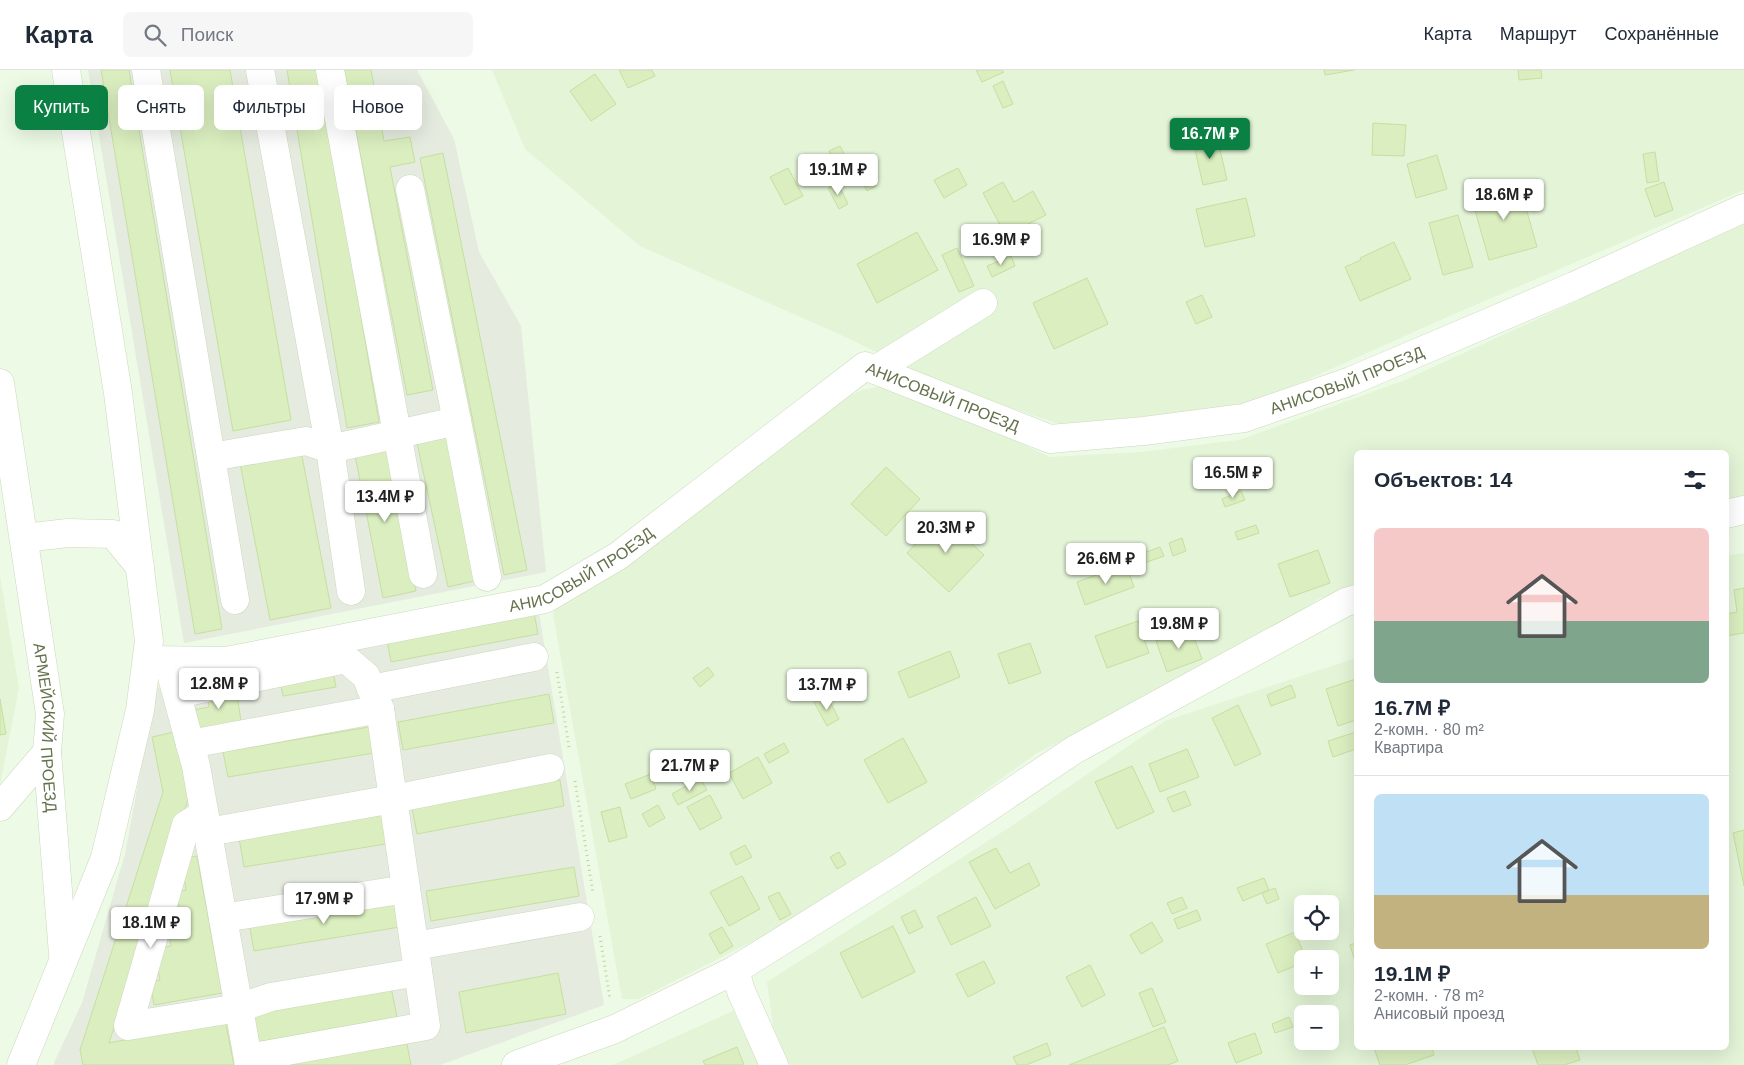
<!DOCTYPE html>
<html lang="ru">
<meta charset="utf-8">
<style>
body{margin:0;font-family:Arial,sans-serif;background:#f6f6f7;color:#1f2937;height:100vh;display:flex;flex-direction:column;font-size:19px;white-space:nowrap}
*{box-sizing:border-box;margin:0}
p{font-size:16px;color:#747a83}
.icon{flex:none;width:28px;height:28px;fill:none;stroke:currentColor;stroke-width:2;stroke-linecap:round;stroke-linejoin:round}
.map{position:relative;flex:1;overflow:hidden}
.drawer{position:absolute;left:1354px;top:380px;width:375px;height:600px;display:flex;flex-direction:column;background:#fff;border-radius:8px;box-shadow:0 5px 20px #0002}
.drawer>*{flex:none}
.hud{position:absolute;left:15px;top:15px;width:475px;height:45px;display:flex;gap:10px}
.controls{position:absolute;left:1294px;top:825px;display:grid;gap:10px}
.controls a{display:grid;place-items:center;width:45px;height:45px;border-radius:8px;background:#fff;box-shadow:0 5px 20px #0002;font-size:25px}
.price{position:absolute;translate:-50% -42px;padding:0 11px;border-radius:5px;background:#fff;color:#222;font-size:16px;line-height:32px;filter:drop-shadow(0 1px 2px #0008)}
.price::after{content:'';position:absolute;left:50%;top:30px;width:15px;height:11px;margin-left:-8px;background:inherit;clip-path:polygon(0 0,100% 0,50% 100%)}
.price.selected{background:#0b8043;color:#fff}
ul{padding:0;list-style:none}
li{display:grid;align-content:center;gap:10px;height:265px;padding:0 20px}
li+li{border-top:1px solid #e0e1e3}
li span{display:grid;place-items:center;height:155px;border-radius:8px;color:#555}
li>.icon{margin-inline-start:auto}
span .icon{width:90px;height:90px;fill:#fffc;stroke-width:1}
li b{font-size:21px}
h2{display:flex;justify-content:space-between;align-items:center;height:60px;padding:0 20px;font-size:21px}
.pill{padding:0 18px;border-radius:8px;background:#fff;box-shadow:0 5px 20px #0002;font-size:18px;line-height:45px}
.pill.selected{background:#0b8043;color:#fff}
header{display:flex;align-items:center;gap:30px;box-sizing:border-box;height:70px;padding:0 25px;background:#fff;border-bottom:1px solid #e0e1e3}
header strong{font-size:24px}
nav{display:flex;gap:28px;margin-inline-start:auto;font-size:18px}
.search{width:350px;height:45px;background:#f6f6f7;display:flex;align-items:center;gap:12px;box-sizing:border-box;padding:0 18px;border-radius:8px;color:#747a83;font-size:19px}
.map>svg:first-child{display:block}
.residential{fill:#e3f4d7;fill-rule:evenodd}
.industrial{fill:#e5ebdf}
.building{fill:#daeebf;stroke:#c6dfa1}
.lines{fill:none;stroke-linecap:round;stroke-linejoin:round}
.minor-casing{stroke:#cbd9bd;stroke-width:29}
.path{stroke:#bfd3a2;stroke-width:3;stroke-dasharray:1 4;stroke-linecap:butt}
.minor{stroke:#fff;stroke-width:28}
.labels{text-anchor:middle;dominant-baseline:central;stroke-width:4.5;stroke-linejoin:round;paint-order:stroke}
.street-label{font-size:16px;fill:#63724c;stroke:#f2feeb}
</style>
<header>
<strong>Карта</strong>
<div class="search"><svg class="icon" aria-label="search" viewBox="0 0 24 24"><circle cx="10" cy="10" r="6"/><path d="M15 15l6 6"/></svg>Поиск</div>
<nav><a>Карта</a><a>Маршрут</a><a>Сохранённые</a></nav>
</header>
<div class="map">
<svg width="1744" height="995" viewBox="0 0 1744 995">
<rect width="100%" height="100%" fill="#edfae5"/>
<!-- residential -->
<path class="residential" d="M492,0H1744V120L1445,248L1244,338L1058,354L941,313L839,264L640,176L525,79Z
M1744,154V427L1726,432V382H1356V520L1320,528L1221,591L1037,683L884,793L759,868L639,929H622L553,544L560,530L826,338L862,320L883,316L984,356L1050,387L1141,382L1239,370L1403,311Z
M1744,483V995H790L773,956L767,912L1010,757L1165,651L1356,588V978H1726V486ZM1302,834H1330V861H1302ZM1302,889H1330V916H1302ZM1302,944H1330V971H1302Z
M0,506L19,618L0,715Z
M733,941L759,995H613Z"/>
<!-- industrial -->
<path class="industrial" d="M88,0H417L454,69L479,182L521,256L546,502L184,573Z
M538,537L604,935L440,995H53L82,933L125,784L156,618Z"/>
<!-- building -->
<path class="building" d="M101,0H129L222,559L195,564Z
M170,0H230L291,350L233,361Z
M287,0H319L379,352L347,358Z
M344,0H371L384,71L410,67L415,92L390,97L433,320L407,325Z
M619,0H652L655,6L628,18Z
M976,0H1002L1004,2L982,12Z
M1324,0H1354L1325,5Z
M1518,0H1541L1542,8L1519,10Z
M595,4L616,34L591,51L570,21Z
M1003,11L1013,34L1003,38L993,16Z
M1373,53L1406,55L1404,86L1372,85Z
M1217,66L1227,110L1203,115L1193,71Z
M840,76L852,99L842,105L829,81Z
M1655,82L1659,111L1647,113L1643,84Z
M443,83L527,500L504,505L420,88Z
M1437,85L1447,119L1416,128L1407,94Z
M788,98L803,126L785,135L770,107Z
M958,98L967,115L944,128L934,110Z
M867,100L876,116L867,121L858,104Z
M1003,112L1014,132L1033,121L1046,145L1028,154L1036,170L1014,181L983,123Z
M1664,112L1673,140L1655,147L1645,119Z
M838,113L848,134L839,139L828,118Z
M1519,113L1537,177L1489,190L1471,126Z
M1246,128L1255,166L1205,177L1196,139Z
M1458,145L1473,197L1443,205L1429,153Z
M917,162L938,200L877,233L857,194Z
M1394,172L1411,209L1360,231L1345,197L1361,190L1360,188Z
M957,178L974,216L959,222L942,185Z
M1011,186L1015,196L992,207L987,196Z
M1087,208L1108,254L1054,279L1033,233Z
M1202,225L1212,247L1196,254L1186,232Z
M448,367L479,510L448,517L417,373Z
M388,379L416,521L383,528L355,385Z
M301,381L331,538L270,550L240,393Z
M886,397L920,429L886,466L851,434Z
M1241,421L1245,430L1225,437L1222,429Z
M942,446L984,485L949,522L907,483Z
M1256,455L1259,463L1238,470L1235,462Z
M1182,468L1186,481L1173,486L1169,473Z
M1160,477L1164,486L1144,493L1141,484Z
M1318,480L1330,513L1290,527L1278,494Z
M1126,494L1134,517L1085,535L1077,512Z
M1744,518V563L1726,566V544L1737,542L1734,520Z
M534,543L538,564L391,592L387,570Z
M1138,551L1149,583L1107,598L1095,566Z
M1191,559L1202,589L1167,602L1156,571Z
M1030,573L1041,603L1009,614L998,584Z
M950,581L960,607L909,628L898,602Z
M708,597L714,605L700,617L693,608Z
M333,602L336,617L283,626L280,610Z
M1356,609V650L1338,656L1326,619Z
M1291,615L1296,627L1271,636L1267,625Z
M236,619L241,651L196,659L193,640L209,637L207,623Z
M549,624L554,653L403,680L398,652Z
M827,626L839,649L827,656L814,632Z
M0,629L6,664L0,665Z
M1238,635L1261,684L1235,696L1212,648Z
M375,656L380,682L228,707L223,682Z
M174,662L186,716L191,720L109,973L225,950L234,995H83L80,980L163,722L152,667Z
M1356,662V679L1333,687L1328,671Z
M903,668L927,712L888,733L864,690Z
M784,673L789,682L769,693L764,684Z
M1187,679L1199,707L1160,722L1149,694Z
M758,687L772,713L743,729L729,703Z
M1132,696L1154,742L1117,759L1095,712Z
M651,704L656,719L631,729L625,714Z
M700,708L707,720L678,735L672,724Z
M560,710L564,736L417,764L412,738Z
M1185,721L1191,735L1173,742L1167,728Z
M710,725L722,748L700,760L687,737Z
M658,735L665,748L649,757L642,744Z
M620,737L627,767L609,772L601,742Z
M387,744L392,773L244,797L239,768Z
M1744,760V816L1733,763Z
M745,775L752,787L736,795L730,783Z
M996,778L1010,803L1029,793L1040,815L995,839L969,792Z
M839,782L846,794L837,799L830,787Z
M197,786L222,923L154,935L150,912L160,910L154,879L171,876L166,849L181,846L176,822L186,820L181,789Z
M574,797L579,826L431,851L426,821Z
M742,806L760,839L729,856L710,822Z
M1264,808L1269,820L1243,831L1237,818Z
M1275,818L1279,829L1267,834L1262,823Z
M779,822L791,844L780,850L768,827Z
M976,827L991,856L951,875L937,847Z
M1182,827L1187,838L1172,844L1167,833Z
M395,829L400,857L254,881L249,853Z
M915,840L923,857L909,864L901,847Z
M1197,840L1201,850L1178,859L1174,849Z
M1152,852L1163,871L1141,884L1130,865Z
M893,856L915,902L862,928L840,883Z
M722,857L733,876L720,884L709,864Z
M1295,862L1306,889H1302V893L1278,903L1266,874Z
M1356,873V895L1350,875Z
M984,891L995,913L968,927L956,904Z
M1090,895L1105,925L1082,937L1066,907Z
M558,903L566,944L466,963L459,922Z
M391,917L397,947L258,972L253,943Z
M1152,918L1166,952L1153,957L1139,923Z
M1289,947L1293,957L1275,963L1272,954Z
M1164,957L1178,991L1168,995H1069Z
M1255,963L1262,983L1236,993L1228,973Z
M1047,973L1051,985L1026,995H1017L1013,987Z
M407,974L411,995H278Z
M737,977L744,995H705L703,991Z
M1374,978H1432L1434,985L1405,995H1380Z
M1532,978H1576L1580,990L1564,995H1538Z"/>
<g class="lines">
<!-- minor casing -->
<g class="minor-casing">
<g id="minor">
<path d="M146,0L235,530"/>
<path d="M260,0L330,379L351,521"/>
<path d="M330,0L423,504"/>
<path d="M410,119L457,351"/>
<path d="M875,300L983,233"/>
<path id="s1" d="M0,313L50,644L47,682L63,884"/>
<path d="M211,387L306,371L330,379L457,351L487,507"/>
<path d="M1726,444L1744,440"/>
<path d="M24,468L68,463L113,464L140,497"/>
<path id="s2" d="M147,590L226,591L545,529L618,486L865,296L1050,369L1144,361L1244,348L1351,311L1574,216L1744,138"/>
<path d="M172,607L196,696L249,995"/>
<path d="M371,619L534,587"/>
<path d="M177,624L346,589L366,606L380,639L426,956L248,988"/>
<path d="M190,674L380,639"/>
<path d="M0,737L47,682"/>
<path d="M204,744L186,755L128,956L239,938L271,927L418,902"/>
<path d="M208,762L393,729L550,698"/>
<path d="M223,848L406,819"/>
<path d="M415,876L580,847"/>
<path d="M735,900L741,921L774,995"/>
<path d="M21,995L105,788L140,640L149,571L118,323L66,0"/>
<path d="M516,995L615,959L735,900L897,799L1074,680L1346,532L1356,529"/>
</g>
</g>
<!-- path -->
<path class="path" d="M557,602L569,677
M575,711L593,823
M600,866L610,929"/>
<!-- minor -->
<use href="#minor" class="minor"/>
</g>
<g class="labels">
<!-- street labels -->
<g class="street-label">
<text stroke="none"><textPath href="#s2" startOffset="1304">АНИСОВЫЙ ПРОЕЗД</textPath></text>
<text stroke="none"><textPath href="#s2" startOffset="884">АНИСОВЫЙ ПРОЕЗД</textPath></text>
<text stroke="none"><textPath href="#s2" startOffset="449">АНИСОВЫЙ ПРОЕЗД</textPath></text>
<text stroke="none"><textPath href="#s1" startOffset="348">АРМЕЙСКИЙ ПРОЕЗД</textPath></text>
</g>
</g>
</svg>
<div class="controls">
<a><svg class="icon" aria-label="locate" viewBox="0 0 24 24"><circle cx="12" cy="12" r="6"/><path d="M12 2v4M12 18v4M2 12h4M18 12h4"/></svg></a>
<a>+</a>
<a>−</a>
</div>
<b class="price selected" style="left:1210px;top:90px">16.7M ₽</b>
<b class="price" style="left:838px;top:126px">19.1M ₽</b>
<b class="price" style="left:1504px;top:151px">18.6M ₽</b>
<b class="price" style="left:1001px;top:196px">16.9M ₽</b>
<b class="price" style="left:1233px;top:429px">16.5M ₽</b>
<b class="price" style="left:385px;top:453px">13.4M ₽</b>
<b class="price" style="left:946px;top:484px">20.3M ₽</b>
<b class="price" style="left:1106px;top:515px">26.6M ₽</b>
<b class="price" style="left:1179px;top:580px">19.8M ₽</b>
<b class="price" style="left:219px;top:640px">12.8M ₽</b>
<b class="price" style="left:827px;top:641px">13.7M ₽</b>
<b class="price" style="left:690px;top:722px">21.7M ₽</b>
<b class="price" style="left:324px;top:855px">17.9M ₽</b>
<b class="price" style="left:151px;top:879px">18.1M ₽</b>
<div class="hud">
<a class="pill selected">Купить</a>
<a class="pill">Снять</a>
<a class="pill">Фильтры</a>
<a class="pill">Новое</a>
</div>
<section class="drawer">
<h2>Объектов: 14<svg class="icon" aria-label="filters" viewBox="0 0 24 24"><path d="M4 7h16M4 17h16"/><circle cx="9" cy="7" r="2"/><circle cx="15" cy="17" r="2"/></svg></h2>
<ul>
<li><span style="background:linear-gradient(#f6c9c9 60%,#7fa58c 0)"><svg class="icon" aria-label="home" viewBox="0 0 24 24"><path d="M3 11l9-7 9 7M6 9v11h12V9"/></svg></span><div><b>16.7M ₽</b><p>2-комн. · 80 m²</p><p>Квартира</p></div></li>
<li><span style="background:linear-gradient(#bfe0f5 65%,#c2b280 0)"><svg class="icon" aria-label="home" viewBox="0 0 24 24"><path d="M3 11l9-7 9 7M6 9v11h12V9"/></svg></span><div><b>19.1M ₽</b><p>2-комн. · 78 m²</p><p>Анисовый проезд</p></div></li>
</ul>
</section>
</div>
